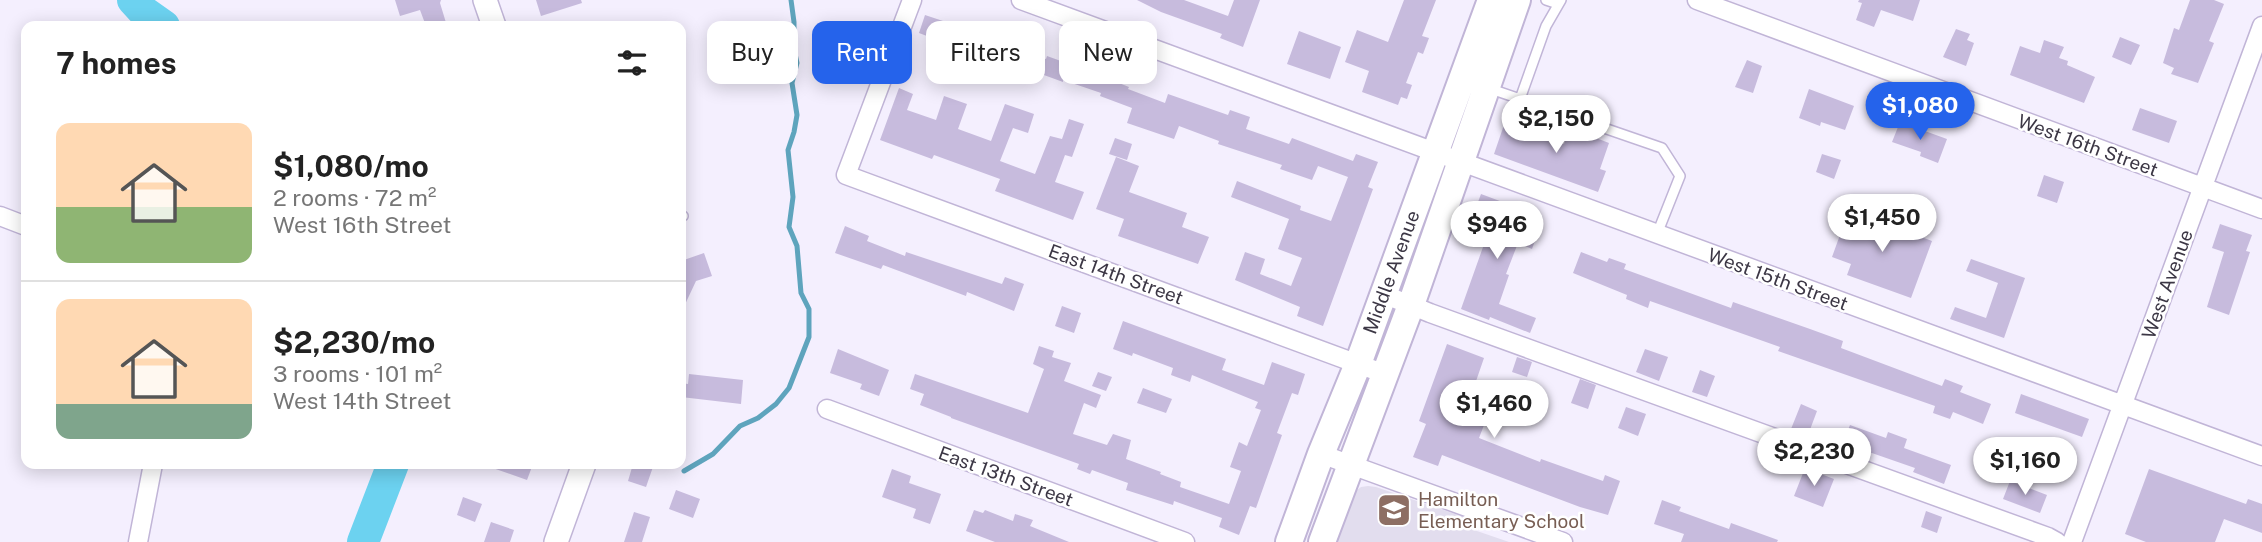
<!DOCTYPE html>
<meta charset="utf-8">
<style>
body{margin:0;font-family:"Public Sans",sans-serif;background:#f2f2f2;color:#222;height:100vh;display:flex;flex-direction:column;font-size:26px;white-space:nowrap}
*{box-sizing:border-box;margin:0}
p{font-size:23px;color:#767676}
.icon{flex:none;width:38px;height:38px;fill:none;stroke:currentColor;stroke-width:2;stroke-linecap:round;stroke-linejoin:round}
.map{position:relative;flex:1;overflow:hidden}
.panel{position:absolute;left:21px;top:21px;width:665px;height:448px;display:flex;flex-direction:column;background:#fff;border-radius:14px;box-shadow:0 4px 18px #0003}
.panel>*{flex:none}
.guide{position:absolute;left:707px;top:21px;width:665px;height:63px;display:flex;gap:14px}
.price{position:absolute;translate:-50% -60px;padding:0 16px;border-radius:24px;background:#fff;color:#222;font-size:23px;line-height:46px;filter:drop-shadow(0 2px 4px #0008)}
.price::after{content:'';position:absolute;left:50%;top:42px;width:21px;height:16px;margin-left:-10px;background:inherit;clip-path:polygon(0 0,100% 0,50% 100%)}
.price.current{background:#2563eb;color:#fff}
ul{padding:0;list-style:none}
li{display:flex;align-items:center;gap:21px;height:175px;padding:0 35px}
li+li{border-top:2px solid #e0e0e0}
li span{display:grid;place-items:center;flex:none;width:196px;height:140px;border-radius:14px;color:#555}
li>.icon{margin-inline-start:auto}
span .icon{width:84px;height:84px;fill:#fffc;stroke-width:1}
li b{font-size:30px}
h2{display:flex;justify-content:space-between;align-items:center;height:84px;padding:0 35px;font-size:30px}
.tag{padding:0 24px;border-radius:14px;background:#fff;box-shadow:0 4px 18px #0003;font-size:24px;line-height:63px}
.tag.current{background:#2563eb;color:#fff}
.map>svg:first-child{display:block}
.built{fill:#e2ddee}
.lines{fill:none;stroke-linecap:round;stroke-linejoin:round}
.stream{stroke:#5ea4bd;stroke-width:5}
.river{stroke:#6cd2f0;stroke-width:32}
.building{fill:#c7bbdd}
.service-casing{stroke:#c1b5d7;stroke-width:12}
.minor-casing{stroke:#c1b5d7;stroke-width:21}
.tertiary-casing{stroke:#c1b5d7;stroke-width:26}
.secondary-casing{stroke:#c1b5d7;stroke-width:30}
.service{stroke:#fff;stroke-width:9}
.minor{stroke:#fff;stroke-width:18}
.tertiary{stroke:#fff;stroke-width:23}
.secondary{stroke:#fff;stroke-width:26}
.labels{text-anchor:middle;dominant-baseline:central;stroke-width:5;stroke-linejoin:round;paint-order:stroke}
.street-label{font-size:19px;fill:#3c3745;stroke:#fff}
.education-label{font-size:19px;fill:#785e54;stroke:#fff;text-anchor:start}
</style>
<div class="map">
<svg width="2262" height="542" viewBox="0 0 2262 542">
<rect width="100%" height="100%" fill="#f4effe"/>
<!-- built -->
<path class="built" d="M1368,486L1376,487L1464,517L1477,531L1509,542H1333L1351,495L1361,487Z"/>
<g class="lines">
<!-- stream -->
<path class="stream" d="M684,471L713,454L740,426L758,418L776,404L789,388L809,337V309L801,293L797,246L789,227L793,197L788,150L794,132L797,115L792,83L797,63L794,49V22L791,0"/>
<!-- river -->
<path class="river" d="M133,0L144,12L164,26
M363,542L393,464"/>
</g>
<!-- building -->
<path class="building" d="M395,0H441L440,3L447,26H426L420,10L400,16Z
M536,0H581L582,3L541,16Z
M1137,0H1184L1228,16L1234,0H1260L1243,47L1220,38L1222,34L1161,12Z
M1404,0H1436L1422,36L1429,38L1423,54L1418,52L1406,83L1412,85L1407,99L1401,97L1398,105L1362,92L1369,71L1345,62L1357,30L1388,42Z
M1859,0H1920L1913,21L1881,10L1874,27L1856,20L1862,3L1858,2Z
M2190,0H2214L2224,4L2209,41L2214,43L2198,83L2171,74L2174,68L2163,63L2174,28L2179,30Z
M925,15L955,25L956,22L1005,41L999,56L941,38L940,41L919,33Z
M1956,29L1970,34L1967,40L1974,43L1966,66L1943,57Z
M1299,31L1341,47L1330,79L1287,64Z
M2120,37L2140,45L2131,65L2112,57Z
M2044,40L2064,47L2059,58L2068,61L2067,65L2095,77L2084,103L2010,75L2020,46L2040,53Z
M1016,49L1046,59L1047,56L1094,73L1129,87L1128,89L1165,103L1168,94L1228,115L1230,110L1250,117L1246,129L1289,144L1292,138L1353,161L1356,154L1378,162L1368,187L1373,189L1323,326L1297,316L1300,307L1235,280L1245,252L1265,259L1260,274L1291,286L1302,258L1278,249L1289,219L1231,197L1237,181L1301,206L1300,210L1331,221L1348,177L1318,166L1312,180L1280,169L1282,165L1218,144L1219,141L1179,126L1174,139L1127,123L1132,108L1100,96L1101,93L1063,80V82L1033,71L1032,74L1010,66Z
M1747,60L1762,66L1753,93L1735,87Z
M899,88L913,94L907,110L936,120L944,96L967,104L958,129L991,141L1005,104L1034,114L1028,133L1013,128L1000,161L1035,174L1050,136L1062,139L1069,119L1084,124L1072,157L1065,155L1055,182L1084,192L1073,220L995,191L1000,179L934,155L932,159L880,140Z
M1809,89L1854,106L1845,130L1821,122L1820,126L1799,118Z
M2140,108L2177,121L2169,143L2132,130Z
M1505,122L1564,144L1570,128L1609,143L1600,169L1606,171L1598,192L1494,154Z
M1900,122L1947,139L1938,163L1920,156L1921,152L1892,142Z
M1115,138L1132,144L1127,160L1109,154Z
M1822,154L1841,160L1834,179L1816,172Z
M1116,157L1139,166L1129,192L1187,213L1182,227L1209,237L1198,264L1118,236L1124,219L1096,209Z
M2044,175L2064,182L2057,203L2037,196Z
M1481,194L1527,211L1520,229L1537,235L1532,249L1518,243L1506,274L1509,275L1499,304L1536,318L1530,333L1490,317L1489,320L1461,309L1488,233L1469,226Z
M1849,210L1932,241L1911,298L1847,275L1851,264L1832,257Z
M2220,224L2252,235L2246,251L2250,252L2229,315L2207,307L2224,252L2212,248Z
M845,226L869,236L867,241L905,256L906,252L1002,284L1005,277L1024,284L1014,311L967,292L966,296L883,265L881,269L835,253Z
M1581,252L1607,262L1609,258L1626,264L1624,269L1731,308L1733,302L1810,329L1843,341L1841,348L1942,386L1945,379L1963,386L1960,392L1991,404L1983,424L1953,412L1950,419L1933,413L1935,406L1778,351L1780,347L1650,301L1648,308L1626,299L1627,295L1573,273Z
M704,253L712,276L696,281L681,313V261Z
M1971,259L2025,278L2004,338L1950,319L1955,307L1986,318L1998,283L1966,271Z
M1062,306L1081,313L1074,333L1055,326Z
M1123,321L1226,359L1222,370L1264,385L1272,362L1305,374L1298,395L1292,393L1277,433L1282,435L1256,508L1250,506L1239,535L1219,527L1222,518L1174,501L1173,505L1126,490L1128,483L1092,470L1090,474L1077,469L1079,464L951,418V417L920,405L924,394L910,389L915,374L1028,413L1044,369L1033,364L1039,346L1054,351L1052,357L1071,363L1064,381L1101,395L1096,408L1084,403L1073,434L1107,445L1113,434L1131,440L1126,459L1161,472L1160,474L1181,482L1180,487L1229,504L1241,471L1230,467L1239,442L1247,446L1261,410L1255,408L1258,402L1192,375L1190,382L1171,375L1173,368L1133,353L1132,356L1113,349Z
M1447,344L1484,358L1474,387L1478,389L1470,414L1486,420L1479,438L1540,462L1541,459L1603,481L1605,475L1620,481L1608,515L1580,507L1442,455L1438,466L1413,457L1426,424L1419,421Z
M838,349L889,370L879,396L860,389L862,384L830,373Z
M1645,349L1668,357L1659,381L1636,372Z
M1517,357L1532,362L1527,377L1512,372Z
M1700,370L1715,376L1707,397L1692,392Z
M1098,372L1112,377L1106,391L1092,386Z
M689,374L743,380L741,404L681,397V383L688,384Z
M1580,379L1596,385L1588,409L1571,403Z
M1143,388L1172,399L1166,413L1137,403Z
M2021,394L2089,419L2082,437L2015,413Z
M1801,404L1817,411L1808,435L1791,429Z
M1626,407L1646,414L1638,436L1618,428Z
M1850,425L1886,438L1888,432L1907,439L1904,448L1951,465L1944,484L1913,472L1915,468L1869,452L1867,457L1841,447Z
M487,464H533L527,480L487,466Z
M633,464H654L646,487L628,481Z
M1805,468L1834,479L1823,507L1794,496Z
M892,469L911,476L909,483L941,494L930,524L913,518L916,509L882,497Z
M2149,469L2246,504L2248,499L2262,504V533L2224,519L2215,542H2146L2125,534Z
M2010,481L2047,495L2040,513L2003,499Z
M676,490L700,499L693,518L669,509Z
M463,497L482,504L475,522L457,515Z
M1662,500L1681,507L1679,511L1729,529L1731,523L1778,540L1777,542H1681L1684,534L1654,524Z
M974,510L983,513L985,510L1013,521L1015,514L1033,520L1030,526L1069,542H995L966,531Z
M1926,511L1942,517L1937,533L1921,527Z
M634,512L650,517L642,542H624Z
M491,522L514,530L510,542H484Z"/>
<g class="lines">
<!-- service casing -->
<g class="service-casing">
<path id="service" d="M1546,0L1558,4
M1488,88L1662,148L1680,176L1657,234
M1520,99L1546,26L1561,0
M681,217L683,216"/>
</g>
<!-- minor casing -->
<g class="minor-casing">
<path id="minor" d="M912,0L846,175L1385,374
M1021,0L2262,456
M1697,0L2262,209
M0,216L26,226
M1383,294L1430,313L2048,537L2057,542
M827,409L1185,542
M1321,454L1563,542
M138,542L153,464
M2072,542L2262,26"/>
</g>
<!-- tertiary casing -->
<g class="tertiary-casing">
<path id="tertiary" d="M485,0L494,26
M556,542L584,464"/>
</g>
<!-- secondary casing -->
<g class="secondary-casing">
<path id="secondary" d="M1289,542L1321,454L1358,364L1491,0
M1322,542L1411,305L1517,0"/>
</g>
<!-- service -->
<use href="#service" class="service"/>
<!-- minor -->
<use href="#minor" class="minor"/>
<!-- tertiary -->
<use href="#tertiary" class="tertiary"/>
<!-- secondary -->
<use href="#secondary" class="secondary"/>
</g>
<!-- icons -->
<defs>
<g id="school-square" transform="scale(1.75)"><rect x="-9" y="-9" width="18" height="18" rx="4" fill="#8d6e63" stroke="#fff"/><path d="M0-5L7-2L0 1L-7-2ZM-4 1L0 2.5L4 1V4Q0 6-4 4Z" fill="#fff"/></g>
</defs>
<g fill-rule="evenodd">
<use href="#school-square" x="1394" y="510"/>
</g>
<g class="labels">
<!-- street labels -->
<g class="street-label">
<text transform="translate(2088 145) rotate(20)">West 16th Street</text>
<text transform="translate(1391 272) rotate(-70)">Middle Avenue</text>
<text transform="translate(1116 274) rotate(20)">East 14th Street</text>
<text transform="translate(1778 279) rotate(20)">West 15th Street</text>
<text transform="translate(2167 284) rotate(-70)">West Avenue</text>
<text transform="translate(1006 476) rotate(20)">East 13th Street</text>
</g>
<!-- education labels -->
<g class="education-label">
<text x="1418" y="499">Hamilton<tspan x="1418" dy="22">Elementary School</tspan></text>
</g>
</g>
</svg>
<b class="price current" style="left:1920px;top:142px">$1,080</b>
<b class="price" style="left:1556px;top:155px">$2,150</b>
<b class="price" style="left:1882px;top:254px">$1,450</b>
<b class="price" style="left:1497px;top:261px">$946</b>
<b class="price" style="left:1494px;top:440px">$1,460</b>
<b class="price" style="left:1814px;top:488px">$2,230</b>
<b class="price" style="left:2025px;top:497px">$1,160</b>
<div class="guide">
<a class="tag">Buy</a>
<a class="tag current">Rent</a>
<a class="tag">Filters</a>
<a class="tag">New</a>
</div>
<section class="panel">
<h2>7 homes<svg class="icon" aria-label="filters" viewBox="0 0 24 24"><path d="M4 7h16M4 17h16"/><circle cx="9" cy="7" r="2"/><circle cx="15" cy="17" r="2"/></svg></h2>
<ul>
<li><span style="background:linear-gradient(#ffd9b3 60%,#8fb573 0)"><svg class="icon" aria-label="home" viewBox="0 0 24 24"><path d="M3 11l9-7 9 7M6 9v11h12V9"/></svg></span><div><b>$1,080/mo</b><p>2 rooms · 72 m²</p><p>West 16th Street</p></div></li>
<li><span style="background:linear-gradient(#ffd9b3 75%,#7fa58c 0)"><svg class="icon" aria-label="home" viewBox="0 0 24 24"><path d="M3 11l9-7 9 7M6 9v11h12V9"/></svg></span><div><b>$2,230/mo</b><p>3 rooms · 101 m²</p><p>West 14th Street</p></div></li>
</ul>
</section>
</div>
